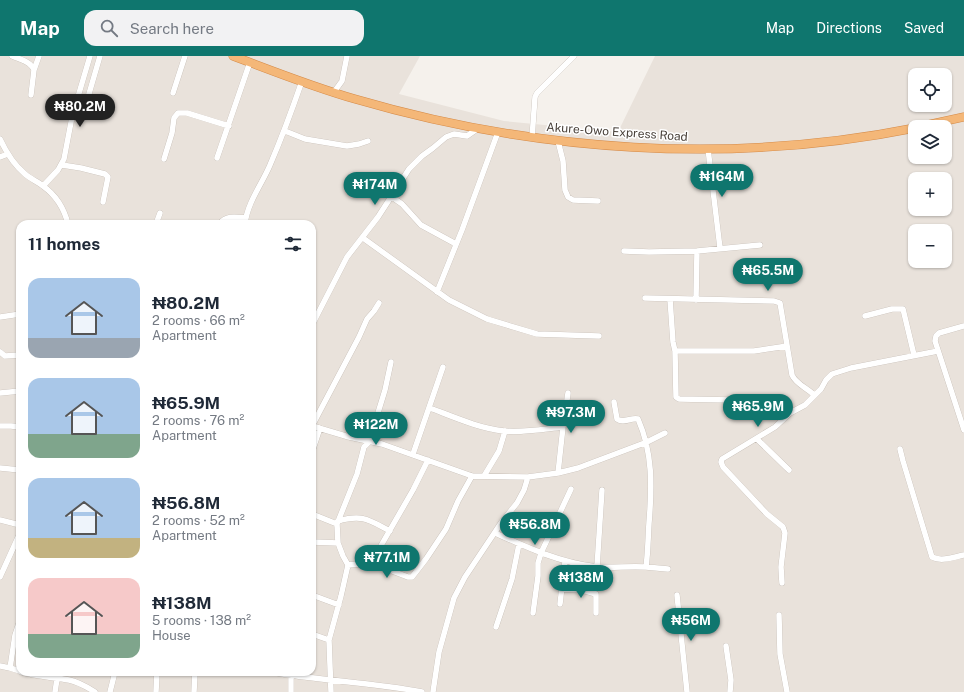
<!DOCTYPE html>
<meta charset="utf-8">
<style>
body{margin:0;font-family:"Public Sans",sans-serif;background:#f2f2f3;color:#1f2937;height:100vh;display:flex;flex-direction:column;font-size:15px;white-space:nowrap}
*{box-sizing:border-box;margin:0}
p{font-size:13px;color:#747a83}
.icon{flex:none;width:22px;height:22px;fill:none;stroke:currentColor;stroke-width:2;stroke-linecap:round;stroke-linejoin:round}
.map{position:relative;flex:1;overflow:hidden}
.panel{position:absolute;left:16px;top:164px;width:300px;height:456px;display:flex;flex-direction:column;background:#fff;border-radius:12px;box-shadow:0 1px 3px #0004}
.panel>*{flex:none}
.fabs{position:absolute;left:908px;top:12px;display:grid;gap:8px}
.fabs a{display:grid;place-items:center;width:44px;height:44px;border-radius:8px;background:#fff;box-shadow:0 1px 3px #0004;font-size:20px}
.price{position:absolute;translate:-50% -34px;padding:0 9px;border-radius:14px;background:#0f766e;color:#fff;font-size:13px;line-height:26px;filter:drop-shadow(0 1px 2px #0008)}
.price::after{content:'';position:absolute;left:50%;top:24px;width:12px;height:9px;margin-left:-6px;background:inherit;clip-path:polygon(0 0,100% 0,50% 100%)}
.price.active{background:#222;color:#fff}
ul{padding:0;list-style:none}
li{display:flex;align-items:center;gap:12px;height:100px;padding:0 12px}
li span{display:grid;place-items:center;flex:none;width:112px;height:80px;border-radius:12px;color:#555}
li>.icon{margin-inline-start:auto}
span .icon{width:48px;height:48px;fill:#fffc;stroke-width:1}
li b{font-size:17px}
h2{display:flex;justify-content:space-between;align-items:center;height:48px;padding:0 12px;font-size:17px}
header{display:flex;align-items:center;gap:24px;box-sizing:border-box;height:56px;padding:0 20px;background:#0f766e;color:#fff}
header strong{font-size:19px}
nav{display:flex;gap:22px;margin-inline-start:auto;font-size:14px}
.search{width:280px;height:36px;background:#f2f2f3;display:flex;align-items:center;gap:10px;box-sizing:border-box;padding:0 14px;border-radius:12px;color:#747a83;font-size:15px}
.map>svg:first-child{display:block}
.residential{fill:#e9e2db;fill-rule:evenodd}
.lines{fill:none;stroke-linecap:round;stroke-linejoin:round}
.minor-casing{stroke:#c0b7af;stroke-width:6}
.highway-casing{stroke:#d48a48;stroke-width:9}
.minor{stroke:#fff;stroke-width:5.5}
.highway{stroke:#f4b778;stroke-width:8}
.labels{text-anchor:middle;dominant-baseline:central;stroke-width:3;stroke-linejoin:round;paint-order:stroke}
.street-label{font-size:12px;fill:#49413a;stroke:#fff}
</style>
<header>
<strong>Map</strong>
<div class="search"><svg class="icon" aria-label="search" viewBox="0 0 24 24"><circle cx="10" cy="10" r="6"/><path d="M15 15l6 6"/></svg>Search here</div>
<nav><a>Map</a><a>Directions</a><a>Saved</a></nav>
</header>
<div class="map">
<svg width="964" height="636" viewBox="0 0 964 636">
<rect width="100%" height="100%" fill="#f5f1ec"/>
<!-- residential -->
<path class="residential" d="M0,0H420L399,38L504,65L618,76L655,0H964V636H0ZM915,19H945V49H915ZM915,71H945V101H915ZM915,123H945V153H915ZM20,168H312V616H20ZM915,175H945V205H915Z"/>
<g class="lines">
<!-- minor casing -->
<g class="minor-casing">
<path id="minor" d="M12,0C20,3 31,6 34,14L31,39
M34,14L39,0
M334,36L342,25L347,0
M173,37L185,0
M84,55L100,0
M285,75L305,83L347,90L359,88L368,85
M532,82L535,41L537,37L574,0
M0,83C6,96 14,109 25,118C31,123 38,126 43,130C57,140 64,152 68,168
M558,85L563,105L565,134L568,141L573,144L598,145
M708,93L720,192
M0,101L8,98
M217,102L250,6
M164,103L172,77L174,62L178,57H187L229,70
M62,109L81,112L105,118L108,121L103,146
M43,130L58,114L64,103L72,61L90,0
M392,141L402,148L421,169L456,188
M156,168L160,157
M219,168C227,159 235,161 246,162
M245,168C247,147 262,128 270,109C282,81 292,54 302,25
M363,182L449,244L487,263L537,278L599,280
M624,195L649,196L697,195L760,189
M437,236L462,174L498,76
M645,242L774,245L780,247L792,319C796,328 807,332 814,339
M670,243L673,286L675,295H754L787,290
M696,244L697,195
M865,260L892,253H903L914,299
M0,261L20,258
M312,269L347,201L378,161L409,113L422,100L433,92L446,81L454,78L467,80L477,73
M964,270L939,277L936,280L935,285L964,374
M675,295L676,341L679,343L731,344
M0,296L5,300L20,299
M0,337L20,335
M430,352C454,361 478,372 504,375C523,377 544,373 563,371
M0,370H11L20,371
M312,370L349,381L382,388L472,420L528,421L558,417L578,412L647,386L665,377
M312,370L359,281L367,263L374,255L379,247
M757,383L789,414
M900,393L903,405L932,501C941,506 954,501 964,499
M312,396L320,372
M413,398L443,311
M0,412L20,414
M558,417L563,371L568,337
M484,420L499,395L505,375
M312,458L337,468
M0,464L20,469
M338,465C363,458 369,464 390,475
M495,477C528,492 561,507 597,511C613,512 629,510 646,511C648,496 648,482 649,467C652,431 653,397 638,363C631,361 624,368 617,363L614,346
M312,486L338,487
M371,507L413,434L428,404
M348,509L343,500L338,487L337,468L357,418L364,391L369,386L385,334L391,306
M597,511L602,434
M646,511L668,513
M0,521L20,477
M782,527L781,511L785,477L783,471L767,458L723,411L721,406L722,403L775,371L790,357L805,349L821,333L826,324L832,318L851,312L938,295
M561,533L582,534L596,538V557
M312,539L339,549
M677,539L687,636
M560,548L565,505
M533,557L538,520V507L541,497L571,433
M779,559L780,598L787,636
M496,571L512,523L519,488
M312,578L329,584
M726,590L731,624L730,636
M0,610L10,612L20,615
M10,612L15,579L20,564
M21,616C37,621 53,621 69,624C79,626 87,631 95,636
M271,616C321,625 372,626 422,636
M55,636L57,623
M110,636L115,616
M156,636L157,616
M194,636L195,616
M291,636V620
M331,636L329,584L341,540L348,509L371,507L408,521H412L426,503L446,473L458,445L472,420
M433,636L439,596L454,542L465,521L501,467L517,447L524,434L528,421"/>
</g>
<!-- highway casing -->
<g class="highway-casing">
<path id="highway" d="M233,0C273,15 313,31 355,43C536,96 730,109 915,72
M918,71L964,61"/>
</g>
<!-- minor -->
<use href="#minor" class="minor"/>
<!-- highway -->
<use href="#highway" class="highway"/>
</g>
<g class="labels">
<!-- street labels -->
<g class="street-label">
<text transform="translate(617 76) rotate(4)">Akure-Owo Express Road</text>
</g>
</g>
</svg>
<div class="fabs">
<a><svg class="icon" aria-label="locate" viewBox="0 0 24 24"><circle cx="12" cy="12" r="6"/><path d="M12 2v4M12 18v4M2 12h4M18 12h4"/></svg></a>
<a><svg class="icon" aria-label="layers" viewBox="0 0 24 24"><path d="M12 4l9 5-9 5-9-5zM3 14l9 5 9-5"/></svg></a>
<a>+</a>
<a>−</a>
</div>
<b class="price active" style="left:80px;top:72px">₦80.2M</b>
<b class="price" style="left:722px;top:142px">₦164M</b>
<b class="price" style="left:375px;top:150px">₦174M</b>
<b class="price" style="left:768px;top:236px">₦65.5M</b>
<b class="price" style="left:758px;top:372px">₦65.9M</b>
<b class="price" style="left:571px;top:378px">₦97.3M</b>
<b class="price" style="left:376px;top:390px">₦122M</b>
<b class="price" style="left:535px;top:490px">₦56.8M</b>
<b class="price" style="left:387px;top:523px">₦77.1M</b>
<b class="price" style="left:581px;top:543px">₦138M</b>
<b class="price" style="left:691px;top:586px">₦56M</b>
<section class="panel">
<h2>11 homes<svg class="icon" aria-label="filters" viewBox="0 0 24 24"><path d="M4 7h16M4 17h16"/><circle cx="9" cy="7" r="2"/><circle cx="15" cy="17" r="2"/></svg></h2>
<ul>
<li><span style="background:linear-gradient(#a9c7e8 75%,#9aa5b1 0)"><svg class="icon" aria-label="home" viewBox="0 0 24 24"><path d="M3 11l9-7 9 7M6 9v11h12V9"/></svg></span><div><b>₦80.2M</b><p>2 rooms · 66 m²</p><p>Apartment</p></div></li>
<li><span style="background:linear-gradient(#a9c7e8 70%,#7fa58c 0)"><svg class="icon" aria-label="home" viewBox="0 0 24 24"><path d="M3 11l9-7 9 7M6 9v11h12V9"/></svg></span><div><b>₦65.9M</b><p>2 rooms · 76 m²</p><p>Apartment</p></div></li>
<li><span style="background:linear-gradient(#a9c7e8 75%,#c2b280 0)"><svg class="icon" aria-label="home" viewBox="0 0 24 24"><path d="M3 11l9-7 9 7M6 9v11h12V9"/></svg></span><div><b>₦56.8M</b><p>2 rooms · 52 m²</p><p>Apartment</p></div></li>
<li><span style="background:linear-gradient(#f6c9c9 70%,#7fa58c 0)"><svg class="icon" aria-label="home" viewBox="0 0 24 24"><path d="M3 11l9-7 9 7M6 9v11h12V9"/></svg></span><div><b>₦138M</b><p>5 rooms · 138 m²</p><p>House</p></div></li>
</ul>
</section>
</div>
